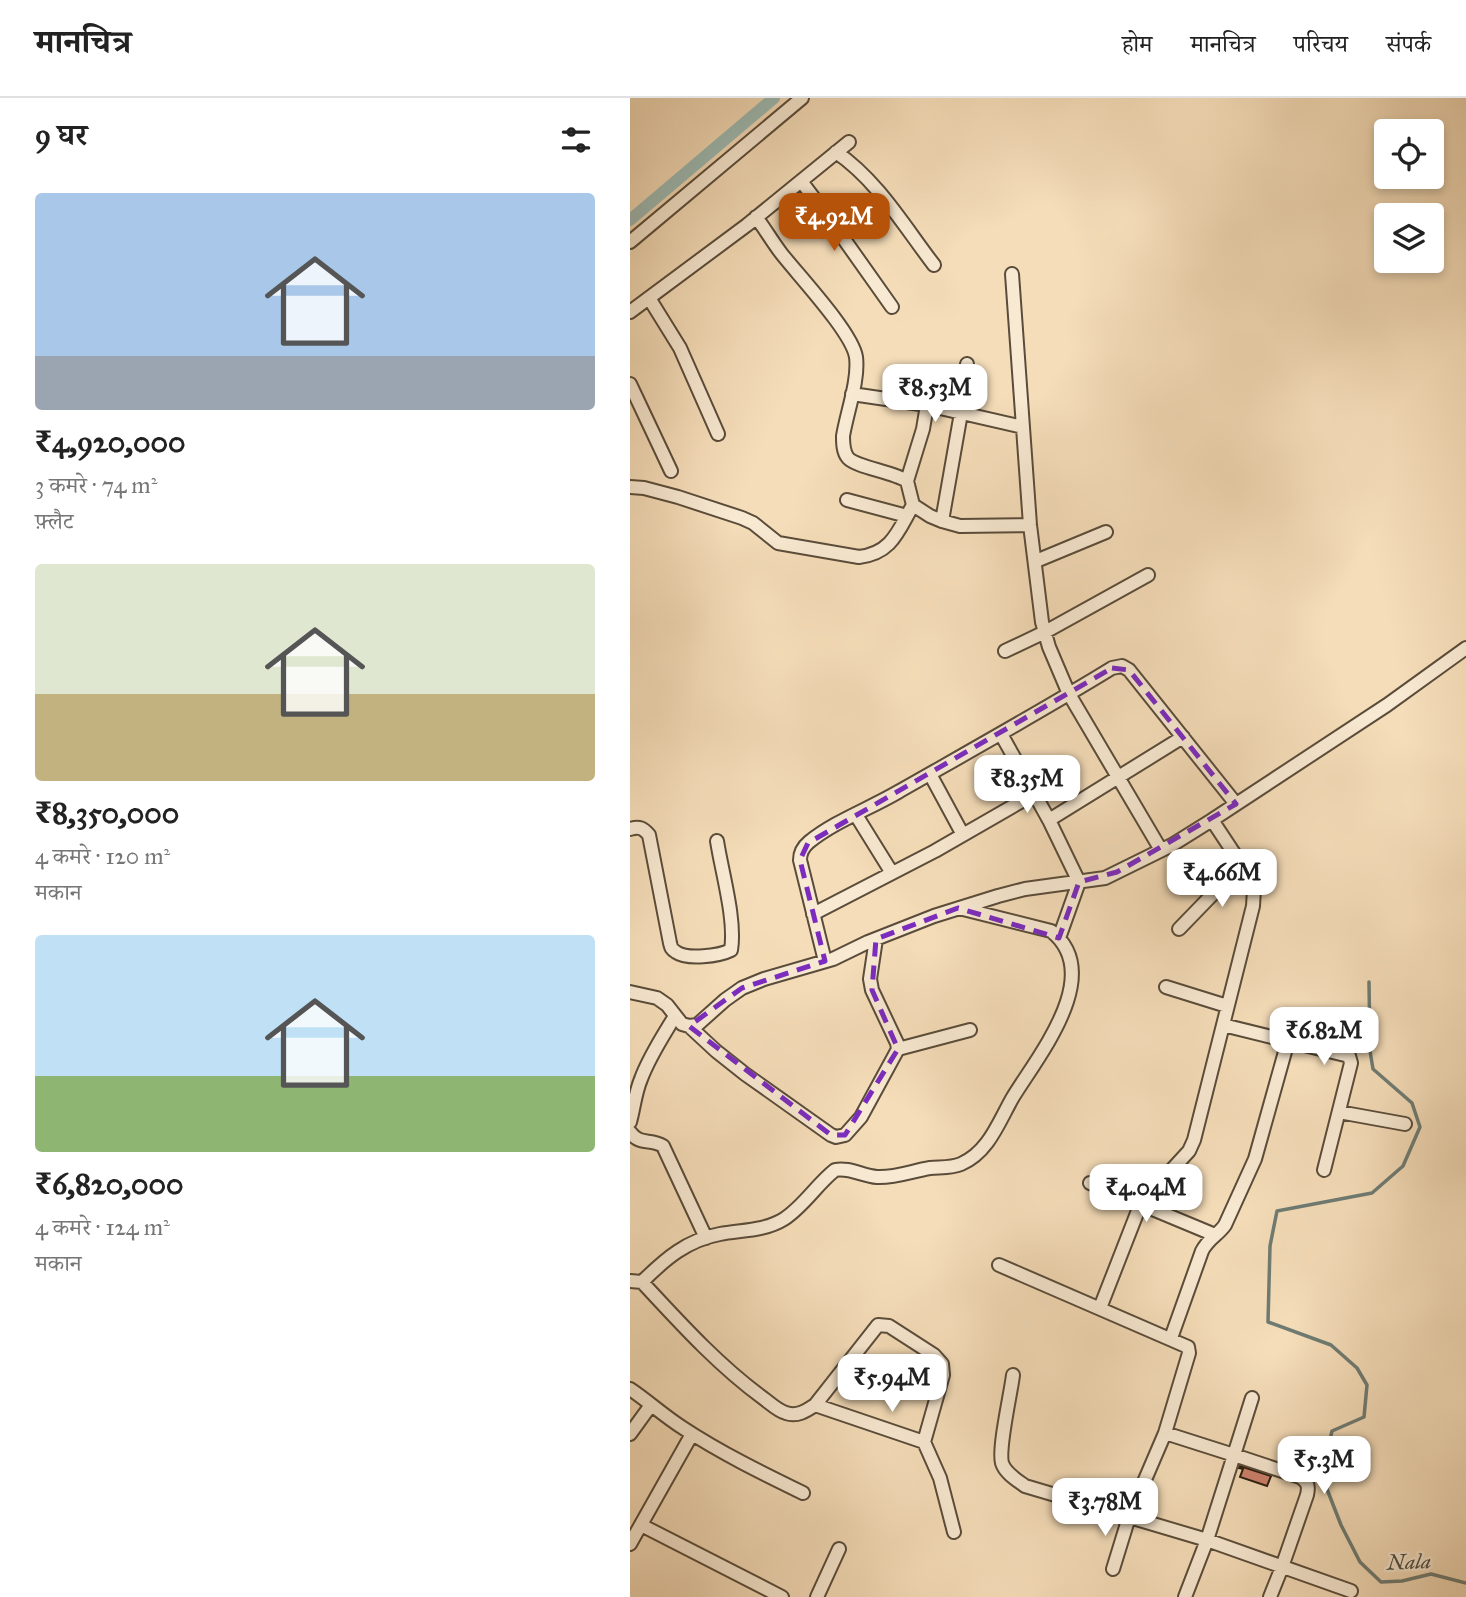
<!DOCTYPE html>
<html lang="hi">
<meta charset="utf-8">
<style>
body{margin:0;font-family:"IM FELL Great Primer","Noto Serif Devanagari",serif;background:#f6f6f6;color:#222;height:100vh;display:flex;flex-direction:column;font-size:26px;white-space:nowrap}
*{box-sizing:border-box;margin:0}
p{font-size:23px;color:#767676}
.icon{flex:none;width:38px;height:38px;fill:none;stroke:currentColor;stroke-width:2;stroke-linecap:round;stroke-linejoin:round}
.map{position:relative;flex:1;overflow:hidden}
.panel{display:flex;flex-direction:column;background:#fff;width:630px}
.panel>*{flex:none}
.controls{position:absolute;left:744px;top:21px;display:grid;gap:14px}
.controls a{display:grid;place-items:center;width:70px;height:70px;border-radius:7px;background:#fff;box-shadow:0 4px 10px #0003;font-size:35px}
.price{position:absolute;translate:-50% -60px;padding:0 16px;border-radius:14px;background:#fff;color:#222;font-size:23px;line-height:46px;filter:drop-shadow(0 2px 4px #0008)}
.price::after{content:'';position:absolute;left:50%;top:42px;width:21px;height:16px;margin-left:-10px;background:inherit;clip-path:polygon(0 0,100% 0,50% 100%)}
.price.current{background:#b45309;color:#fff}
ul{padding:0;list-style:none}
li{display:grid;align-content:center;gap:14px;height:371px;padding:0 35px}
li span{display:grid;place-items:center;height:217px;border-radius:7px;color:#555}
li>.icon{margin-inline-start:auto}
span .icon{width:126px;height:126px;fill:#fffc;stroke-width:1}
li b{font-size:30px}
h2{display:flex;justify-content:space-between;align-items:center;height:84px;padding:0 35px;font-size:30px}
header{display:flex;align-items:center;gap:42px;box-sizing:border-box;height:98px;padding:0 35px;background:#fff;border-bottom:2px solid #e0e0e0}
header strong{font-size:33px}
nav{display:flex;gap:38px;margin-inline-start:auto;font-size:24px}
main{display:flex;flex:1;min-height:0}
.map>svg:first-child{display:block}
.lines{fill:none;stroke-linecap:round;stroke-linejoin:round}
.stream{stroke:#6e7b73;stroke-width:3.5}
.canal{stroke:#9dbbb5;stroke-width:12}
.building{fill:#cf826d;stroke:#271c10;stroke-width:2}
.minor-casing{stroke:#5a4c3a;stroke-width:16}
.minor{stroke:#f8e9d2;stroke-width:12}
.marked{fill:none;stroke:#7b2cbf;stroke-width:5;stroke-dasharray:14 9;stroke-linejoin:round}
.labels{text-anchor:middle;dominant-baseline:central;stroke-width:5;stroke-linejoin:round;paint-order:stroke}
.water-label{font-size:21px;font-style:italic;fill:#4a4c42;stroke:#f8e9d2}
</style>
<header>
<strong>मानचित्र</strong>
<nav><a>होम</a><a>मानचित्र</a><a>परिचय</a><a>संपर्क</a></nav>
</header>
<main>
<section class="panel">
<h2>9 घर<svg class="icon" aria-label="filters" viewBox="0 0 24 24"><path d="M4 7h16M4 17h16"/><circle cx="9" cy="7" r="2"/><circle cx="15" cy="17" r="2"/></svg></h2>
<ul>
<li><span style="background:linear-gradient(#a9c7e8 75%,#9aa5b1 0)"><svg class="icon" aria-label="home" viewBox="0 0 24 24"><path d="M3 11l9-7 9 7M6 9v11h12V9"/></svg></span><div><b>₹4,920,000</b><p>3 कमरे · 74 m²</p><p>फ़्लैट</p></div></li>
<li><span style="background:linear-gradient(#dfe7d0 60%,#c2b280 0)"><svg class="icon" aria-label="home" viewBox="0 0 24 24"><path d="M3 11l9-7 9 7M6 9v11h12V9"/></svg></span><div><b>₹8,350,000</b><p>4 कमरे · 120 m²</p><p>मकान</p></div></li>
<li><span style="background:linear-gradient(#bfe0f5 65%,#8fb573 0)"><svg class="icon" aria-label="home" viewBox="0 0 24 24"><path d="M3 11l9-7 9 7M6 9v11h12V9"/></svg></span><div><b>₹6,820,000</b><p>4 कमरे · 124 m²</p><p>मकान</p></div></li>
</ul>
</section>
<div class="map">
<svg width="836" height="1499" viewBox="0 0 836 1499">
<rect width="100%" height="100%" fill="#f5ddb9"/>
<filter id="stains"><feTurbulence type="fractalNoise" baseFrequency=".00286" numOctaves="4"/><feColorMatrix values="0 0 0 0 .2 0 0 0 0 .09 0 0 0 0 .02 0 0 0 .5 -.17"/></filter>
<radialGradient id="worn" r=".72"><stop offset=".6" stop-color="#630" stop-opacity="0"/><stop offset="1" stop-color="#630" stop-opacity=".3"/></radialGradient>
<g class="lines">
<!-- stream -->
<path class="stream" d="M739,884L740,953L743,971L782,1005L790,1029L773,1068L742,1095L647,1113L640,1148L638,1224L701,1247L727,1270L737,1287L734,1319L702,1333L695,1364V1386L711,1427L730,1464L751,1484L772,1483L801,1476L836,1485"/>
<!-- canal -->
<path class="canal" d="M0,122L144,0"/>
</g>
<!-- building -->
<path class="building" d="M610,1368L641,1378L637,1388L610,1379L613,1371L609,1370Z"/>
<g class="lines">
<!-- minor casing -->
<g class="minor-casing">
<path id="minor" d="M206,54C248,83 274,128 304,167
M171,83L199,120L262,209
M126,119C135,131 142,143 151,155C168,177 222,234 226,259C229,282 217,314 213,338C213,345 213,354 218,360C226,369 263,374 277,383L283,407L300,418L312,423L330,428L400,427
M0,144L172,0
M382,176L400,427L412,524L419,549L439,596L531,752
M19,200L50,250L88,336
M0,214L117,127L219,44
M0,286L41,373
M222,296L297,307L393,329
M277,383L293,331L297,307
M0,389L14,390L48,399L112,420L123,425L148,445L229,459C262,455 268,433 283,407
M217,402L277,418
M312,423L331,315L337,266
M406,463L476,434
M375,553L415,534L518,477
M371,636L419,722L449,784L429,840
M300,676L333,737
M226,717L262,775
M419,722L553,639
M0,731C9,728 13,730 19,737L40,845C41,849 41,851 46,854C57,862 89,858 101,852C106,822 92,775 87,743
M183,816L305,753L404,696
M549,831L611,767
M195,863L170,762C170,755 173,749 179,744C205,723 239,711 268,694C340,653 412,613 482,570L492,568L499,572L606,706
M536,889L597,908
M0,894L27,900L37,907L52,926L59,928L67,927L95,902L112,890L134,881L203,861L238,844L304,818L368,798L395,791L475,780L542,747L582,722L757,607L836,550
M593,927L719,958L721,965L720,969L694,1072
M59,928L86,953L115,976L201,1037L206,1039L215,1037L231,1019L268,951L267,945L242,892L240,881L246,841
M268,951L340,932
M709,1014L775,1026
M0,1024C4,1010 5,995 11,981C19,959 33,938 45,918
M0,1034C10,1048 20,1040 33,1048L76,1140
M460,1085L585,1137
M523,1110L537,1077L559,1053L564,1042L623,808L624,791L621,781L582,722
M369,1167L558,1249L559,1255L535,1335
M0,1183L12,1184C50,1225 88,1267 133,1300C140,1305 148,1313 156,1315C167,1319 176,1313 185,1307L248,1227L259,1228L304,1257L312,1266L313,1277L294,1344L185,1307
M12,1184C35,1161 57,1142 90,1136C111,1132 135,1133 154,1121C174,1108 187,1086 205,1072C219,1069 233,1078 247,1079C265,1080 282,1073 300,1070C310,1069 322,1070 331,1066C359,1054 369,1023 383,999C408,958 476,876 421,833L329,810
M470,1210L511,1105
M541,1240L572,1153C578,1141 588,1137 595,1127L625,1061L658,943
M383,1277C381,1295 368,1350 372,1365C375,1375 387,1382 395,1388L577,1442L721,1493
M0,1291C18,1303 34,1318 53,1330C91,1355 132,1375 173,1395
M622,1300L604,1357L670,1379C678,1384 679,1388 677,1397L652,1469L640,1499
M0,1336L21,1307
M294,1344L310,1380L324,1434
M11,1427L152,1499
M0,1446L62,1336
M483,1471L499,1419L535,1335L604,1357L577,1442L555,1499
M187,1499L209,1451"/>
</g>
<!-- minor -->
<use href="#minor" class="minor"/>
</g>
<!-- marked area -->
<path class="marked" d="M482,570L499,572L606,706L487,774L449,784L429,840L328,810L246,841L242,892L268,951L215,1037H201L59,928L112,890L195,863L170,762L178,745Z"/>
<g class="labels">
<!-- water labels -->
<g class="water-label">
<text transform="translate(779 1464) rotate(-2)">Nala</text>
</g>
</g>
<rect width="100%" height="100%" filter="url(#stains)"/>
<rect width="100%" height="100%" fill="url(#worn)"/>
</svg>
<div class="controls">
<a><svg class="icon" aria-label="locate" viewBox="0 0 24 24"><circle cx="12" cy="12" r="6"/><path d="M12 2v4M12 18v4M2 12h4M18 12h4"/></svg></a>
<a><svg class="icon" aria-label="layers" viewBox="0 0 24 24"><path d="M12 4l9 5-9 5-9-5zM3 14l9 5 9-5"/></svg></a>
</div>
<b class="price current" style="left:204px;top:155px">₹4.92M</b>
<b class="price" style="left:305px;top:326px">₹8.53M</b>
<b class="price" style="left:397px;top:717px">₹8.35M</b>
<b class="price" style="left:592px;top:811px">₹4.66M</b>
<b class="price" style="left:694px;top:969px">₹6.82M</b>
<b class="price" style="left:516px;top:1126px">₹4.04M</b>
<b class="price" style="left:262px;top:1316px">₹5.94M</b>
<b class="price" style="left:694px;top:1398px">₹5.3M</b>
<b class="price" style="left:475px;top:1440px">₹3.78M</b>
</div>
</main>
